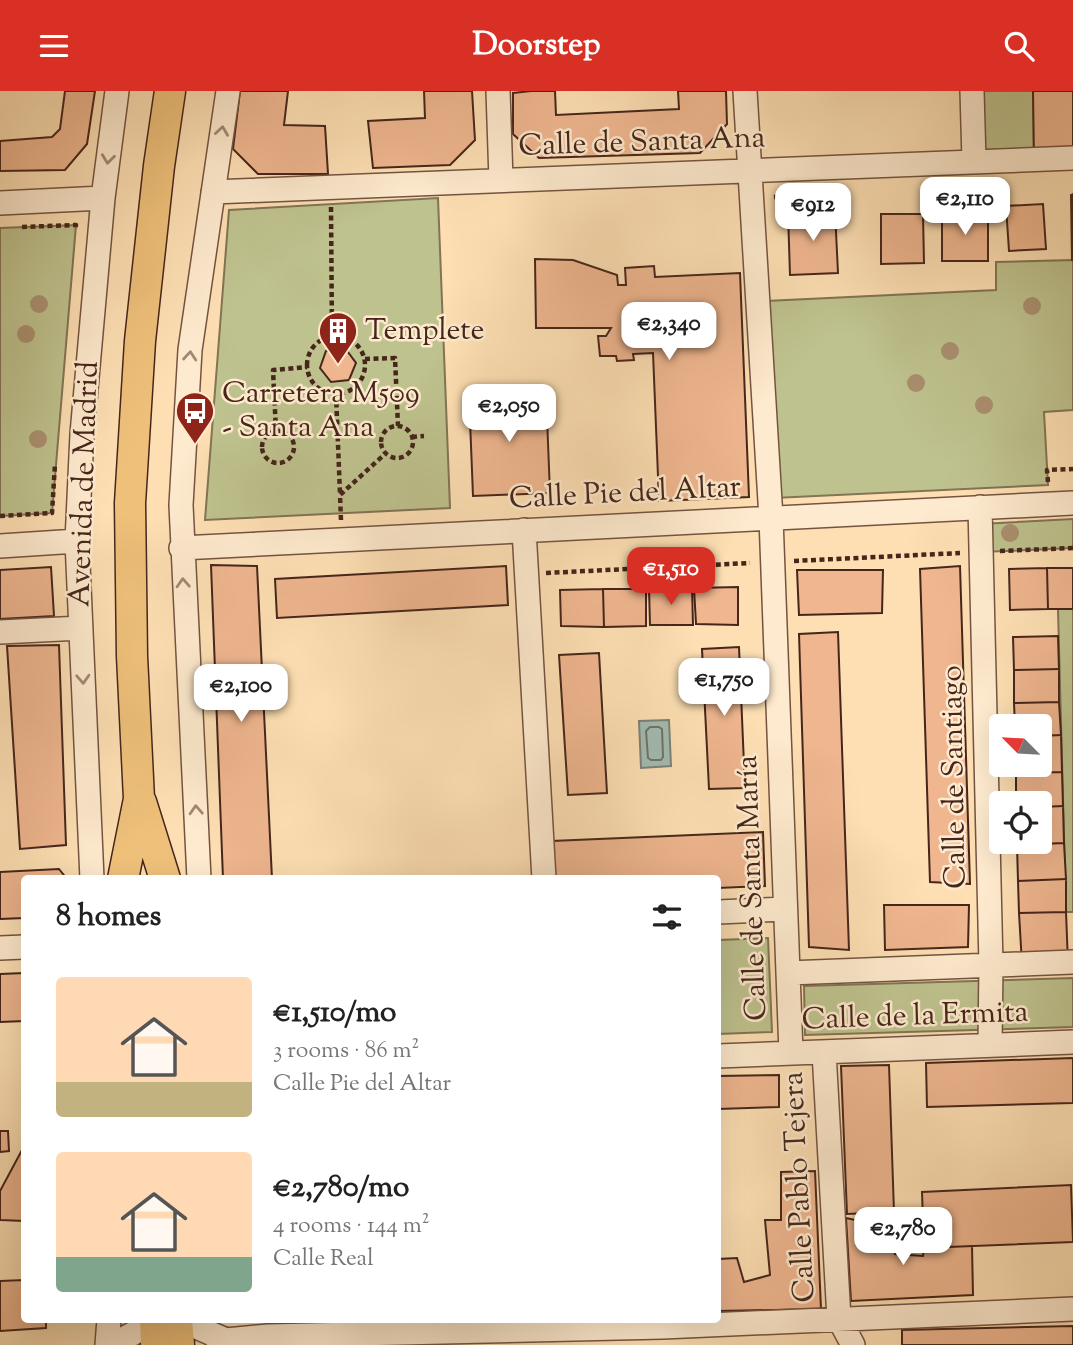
<!DOCTYPE html>
<meta charset="utf-8">
<style>
body{margin:0;font-family:"Sorts Mill Goudy",serif;background:#f6f6f6;color:#222;height:100vh;display:flex;flex-direction:column;font-size:26px;white-space:nowrap}
*{box-sizing:border-box;margin:0}
p{font-size:23px;color:#767676}
.icon{flex:none;width:38px;height:38px;fill:none;stroke:currentColor;stroke-width:2;stroke-linecap:round;stroke-linejoin:round}
.map{position:relative;flex:1;overflow:hidden}
.panel{position:absolute;left:21px;top:784px;width:700px;height:448px;display:flex;flex-direction:column;background:#fff;border-radius:7px;box-shadow:0 7px 28px #0002}
.panel>*{flex:none}
.needle{width:46px;rotate:294deg}
.tools{position:absolute;left:989px;top:623px;display:grid;gap:14px}
.tools a{display:grid;place-items:center;width:63px;height:63px;border-radius:7px;background:#fff;box-shadow:0 7px 28px #0002;font-size:35px}
.price{position:absolute;translate:-50% -60px;padding:0 16px;border-radius:14px;background:#fff;color:#222;font-size:23px;line-height:46px;filter:drop-shadow(0 2px 4px #0008)}
.price::after{content:'';position:absolute;left:50%;top:42px;width:21px;height:16px;margin-left:-10px;background:inherit;clip-path:polygon(0 0,100% 0,50% 100%)}
.price.active{background:#d93025;color:#fff}
ul{padding:0;list-style:none}
li{display:flex;align-items:center;gap:21px;height:175px;padding:0 35px}
li span{display:grid;place-items:center;flex:none;width:196px;height:140px;border-radius:7px;color:#555}
li>.icon{margin-inline-start:auto}
span .icon{width:84px;height:84px;fill:#fffc;stroke-width:1}
li b{font-size:30px}
h2{display:flex;justify-content:space-between;align-items:center;height:84px;padding:0 35px;font-size:30px}
header{display:flex;justify-content:space-between;align-items:center;height:91px;padding:0 35px;background:#d93025;color:#fff;font-size:32px;font-weight:800}
.map>svg:first-child{display:block}
.green{fill:#bec28e;stroke:#827454;stroke-width:2}
.water{fill:#a0bcb2;stroke:#7c8076;stroke-width:2}
.lines{fill:none;stroke-linecap:round;stroke-linejoin:round}
.shore{stroke:#737166;stroke-width:2}
.building{fill:#efb68f;stroke:#46261b;stroke-width:2}
.minor-casing{stroke:#745441;stroke-width:26}
.major-casing{stroke:#46261b;stroke-width:33}
.path{stroke:#46261b;stroke-width:4.5;stroke-dasharray:5 3.5;stroke-linecap:butt}
.minor{stroke:#feeace;stroke-width:23}
.major{stroke:#eec07a;stroke-width:30}
.tree{fill:#a98f6f}
.oneway{stroke:#a28874}
.labels{text-anchor:middle;dominant-baseline:central;stroke-width:5;stroke-linejoin:round;paint-order:stroke}
.street-label{font-size:30px;fill:#46261b;stroke:#feeace}
.poi-label{font-size:30px;fill:#46261b;stroke:#feeace;text-anchor:start}
</style>
<header><svg class="icon" aria-label="menu" viewBox="0 0 24 24"><path d="M4 6h16M4 12h16M4 18h16"/></svg>Doorstep<svg class="icon" aria-label="search" viewBox="0 0 24 24"><circle cx="10" cy="10" r="6"/><path d="M15 15l6 6"/></svg></header>
<div class="map">
<svg width="1073" height="1254" viewBox="0 0 1073 1254">
<rect width="100%" height="100%" fill="#fddfb3"/>
<filter id="stains"><feTurbulence type="fractalNoise" baseFrequency=".00286" numOctaves="4"/><feColorMatrix values="0 0 0 0 .2 0 0 0 0 .09 0 0 0 0 .02 0 0 0 .5 -.17"/></filter>
<radialGradient id="worn" r=".72"><stop offset=".6" stop-color="#630" stop-opacity="0"/><stop offset="1" stop-color="#630" stop-opacity=".3"/></radialGradient>
<!-- green -->
<path class="green" d="M972,0H1033L1034,69L974,70Z
M438,107L450,417L205,429L229,119Z
M76,134L52,422L0,425V137Z
M1073,169V319L1044,321L1048,394L774,407L766,210L996,199V171Z
M1073,428V457L981,461V433Z
M1058,518H1073V821H1066Z
M768,847L772,941L718,943V849Z
M1073,887V936L805,944L804,895Z"/>
<!-- water -->
<path class="water" d="M669,629L671,675L641,677L639,630Z"/>
<g class="lines">
<!-- shore -->
<path class="shore" d="M650,636H659L662,638L663,666L661,669H651L648,667L646,640Z"/>
</g>
<!-- building -->
<path class="building" d="M65,0H95L87,53L65,79L0,80V50L52,46L60,38Z
M240,0H288L284,34L325,35L328,83H258L233,58Z
M424,0H472L475,49L450,74L373,77L368,30L425,27Z
M531,0H555L556,24L679,18L678,0H726L727,33L700,62L539,67L513,43V2Z
M1033,0H1073V67L1034,69Z
M1073,103V169H1072L1071,104Z
M1043,113L1046,158L1009,160L1006,115Z
M835,120L838,182L790,184L788,122Z
M988,121V170H942V122Z
M881,123H923L924,172L881,173Z
M535,168L573,169L617,184L618,194H626L625,177L654,175L655,186L740,182L749,406L659,410L653,262L633,263L634,269L617,270L616,265H600L598,245H606L611,237H536Z
M345,257L356,272L349,289L331,291L320,277L326,260Z
M546,301L550,402L473,405L469,304Z
M211,474L257,475L272,788H223Z
M506,475L508,514L277,527L275,488Z
M960,475L970,793L930,791L920,478Z
M51,476L54,525L0,528V479Z
M1047,477L1048,518L1010,519L1009,478Z
M1047,477H1073V518H1048Z
M797,479H883L882,522L799,524Z
M738,496V534L696,533L694,497Z
M649,497H692L693,534H650Z
M603,498L604,536L561,535L560,499Z
M603,498H646V535L604,536Z
M838,541L849,859L809,856L799,543Z
M1058,545L1059,578L1014,579L1013,546Z
M59,554L66,754L20,758L7,555Z
M739,556L745,697L709,698L702,558Z
M599,562L607,702L568,704L559,564Z
M1059,578V611L1014,612V579Z
M1059,611L1061,644L1040,645V635H1015L1014,612Z
M1061,644L1062,681L1016,682V674H1040V645Z
M1062,681L1063,715L1040,716V712H1016V682Z
M1063,715L1064,752L1017,754V751H1040V716Z
M763,741L765,795L718,797V788H553L552,750Z
M1064,752L1066,788L1018,790L1017,754Z
M59,778L67,788H24V827L0,828V781Z
M1066,788V821L1019,822L1018,790Z
M884,814H969L968,856L885,859Z
M1066,821L1068,872L1022,873L1019,822Z
M24,882V930L0,931V883Z
M1073,967V1012L927,1016L926,972Z
M889,974L894,1121L847,1123L841,975Z
M779,984V1016L718,1018V985Z
M0,1040H8L9,1060L0,1061Z
M22,1059H24V1130L0,1129V1100Z
M815,1080L821,1218L718,1220V1168L737,1167L744,1191L770,1184L765,1129H781V1081Z
M1071,1094L1073,1151L924,1157L922,1101Z
M846,1127L893,1137L895,1163L923,1165L924,1157L972,1155L973,1204L851,1210Z
M24,1189V1228H46V1237L0,1240V1190Z
M1073,1235V1254H902V1239Z"/>
<g class="lines">
<!-- minor casing -->
<g class="minor-casing">
<path id="minor" d="M498,0L501,89
M745,0L771,427L791,962
M972,0L974,70
M213,101L1073,67
M0,112L103,107
M980,416L991,874L990,954
M524,439L544,788
M0,455L77,450
M181,457L1073,412
M0,541L81,537
M92,788L77,450L82,343L103,107L117,0
M199,788L181,414L190,259L228,0
M718,821L785,818
M0,857L24,856
M788,882L1073,871
M824,961L839,1228L853,1254
M718,965L1073,951
M178,1228L226,1249
M107,1254L109,1228
M112,1254L154,1231
M218,1254L226,1249L268,1245L663,1236L1073,1218"/>
</g>
<!-- major casing -->
<g class="major-casing">
<path id="major" d="M141,711L165,788
M123,788L139,708L132,565L130,412L140,250L159,75L170,0
M155,1228L156,1254
M177,1228L179,1254"/>
</g>
<!-- path -->
<path class="path" d="M774,106L831,102
M331,116L332,245
M22,136L76,134L75,138
M307 274a29 29 0 1 1 58 0a29 29 0 1 1-58 0Z
M365,268L395,267L398,335
M336,303L340,403
M381 351a16 16 0 1 1 32 0a16 16 0 1 1-32 0Z
M262 356a16 16 0 1 1 32 0a16 16 0 1 1-32 0Z
M276,340L273,279L307,276
M412,346L424,345
M1048,391L1047,379L1073,378
M0,425L52,422L55,373
M341,429L340,404L386,362
M1000,460L1073,457
M794,470L960,462
M546,482L750,472"/>
<!-- minor -->
<use href="#minor" class="minor"/>
<!-- major -->
<use href="#major" class="major"/>
</g>
<!-- trees -->
<g class="tree">
<circle cx="39" cy="213" r="9"/>
<circle cx="1032" cy="215" r="9"/>
<circle cx="26" cy="243" r="9"/>
<circle cx="950" cy="260" r="9"/>
<circle cx="916" cy="292" r="9"/>
<circle cx="984" cy="314" r="9"/>
<circle cx="38" cy="348" r="9"/>
<circle cx="1010" cy="442" r="9"/>
</g>
<!-- one-way arrows -->
<defs><path id="oneway-chevron" d="M-2-3.5L2.5 0L-2 3.5" fill="none" stroke-width="1.6" stroke-linecap="round" stroke-linejoin="round" transform="scale(1.75)"/></defs>
<g class="oneway">
<use href="#oneway-chevron" transform="translate(222 40) rotate(-82)"/>
<use href="#oneway-chevron" transform="translate(108 68) rotate(97)"/>
<use href="#oneway-chevron" transform="translate(190 265) rotate(-85)"/>
<use href="#oneway-chevron" transform="translate(183 492) rotate(-93)"/>
<use href="#oneway-chevron" transform="translate(83 588) rotate(87)"/>
<use href="#oneway-chevron" transform="translate(196 719) rotate(-93)"/>
</g>
<!-- icons -->
<defs>
<g id="building-pin" transform="scale(2.0125)"><path d="M0 17L-7.5 6A9.5 9.5 0 1 1 7.5 6Z" fill="#8f2418" stroke="#feeace"/><path d="M-4-6H4V6H1V3H-1V6H-4ZM-2.5-4.3h1.7v1.8h-1.7ZM.8-4.3h1.7v1.8H.8ZM-2.5-1h1.7V.8h-1.7ZM.8-1h1.7V.8H.8Z" fill="#fff"/></g>
<g id="bus-pin" transform="scale(2.0125)"><path d="M0 17L-7.5 6A9.5 9.5 0 1 1 7.5 6Z" fill="#8f2418" stroke="#feeace"/><path d="M-5-6H5V4H4V6H2V4H-2V6H-4V4H-5ZM-3.5-4V0h7V-4ZM-3.5 1.2v1.5H-2V1.2ZM2 1.2v1.5H3.5V1.2Z" fill="#fff"/></g>
</defs>
<g fill-rule="evenodd">
<use href="#building-pin" x="338" y="240"/>
<use href="#bus-pin" x="195" y="320"/>
</g>
<g class="labels">
<!-- street labels -->
<g class="street-label">
<text transform="translate(642 52) rotate(-2)">Calle de Santa Ana</text>
<text transform="translate(85 393) rotate(-88)">Avenida de Madrid</text>
<text transform="translate(625 403) rotate(-3)">Calle Pie del Altar</text>
<text transform="translate(955 686) rotate(-91)">Calle de Santiago</text>
<text transform="translate(753 797) rotate(-92)">Calle de Santa María</text>
<text transform="translate(915 926) rotate(-2)">Calle de la Ermita</text>
<text transform="translate(800 1096) rotate(-93)">Calle Pablo Tejera</text>
</g>
<!-- poi labels -->
<g class="poi-label">
<text x="365" y="240">Templete</text>
<text x="222" y="303">Carretera M509<tspan x="222" dy="34">- Santa Ana</tspan></text>
</g>
</g>
<rect width="100%" height="100%" filter="url(#stains)"/>
<rect width="100%" height="100%" fill="url(#worn)"/>
</svg>
<div class="tools">
<a><svg class="needle" viewBox="-14 -14 28 28"><path d="M0-13l5 13h-10z" fill="#e53935"/><path d="M0 13l5-13h-10z" fill="#767676"/></svg></a>
<a><svg class="icon" aria-label="locate" viewBox="0 0 24 24"><circle cx="12" cy="12" r="6"/><path d="M12 2v4M12 18v4M2 12h4M18 12h4"/></svg></a>
</div>
<b class="price" style="left:965px;top:146px">€2,110</b>
<b class="price" style="left:813px;top:152px">€912</b>
<b class="price" style="left:669px;top:271px">€2,340</b>
<b class="price" style="left:509px;top:353px">€2,050</b>
<b class="price active" style="left:671px;top:516px">€1,510</b>
<b class="price" style="left:724px;top:627px">€1,750</b>
<b class="price" style="left:241px;top:633px">€2,100</b>
<b class="price" style="left:903px;top:1176px">€2,780</b>
<section class="panel">
<h2>8 homes<svg class="icon" aria-label="filters" viewBox="0 0 24 24"><path d="M4 7h16M4 17h16"/><circle cx="9" cy="7" r="2"/><circle cx="15" cy="17" r="2"/></svg></h2>
<ul>
<li><span style="background:linear-gradient(#ffd9b3 75%,#c2b280 0)"><svg class="icon" aria-label="home" viewBox="0 0 24 24"><path d="M3 11l9-7 9 7M6 9v11h12V9"/></svg></span><div><b>€1,510/mo</b><p>3 rooms · 86 m²</p><p>Calle Pie del Altar</p></div></li>
<li><span style="background:linear-gradient(#ffd9b3 75%,#7fa58c 0)"><svg class="icon" aria-label="home" viewBox="0 0 24 24"><path d="M3 11l9-7 9 7M6 9v11h12V9"/></svg></span><div><b>€2,780/mo</b><p>4 rooms · 144 m²</p><p>Calle Real</p></div></li>
</ul>
</section>
</div>
